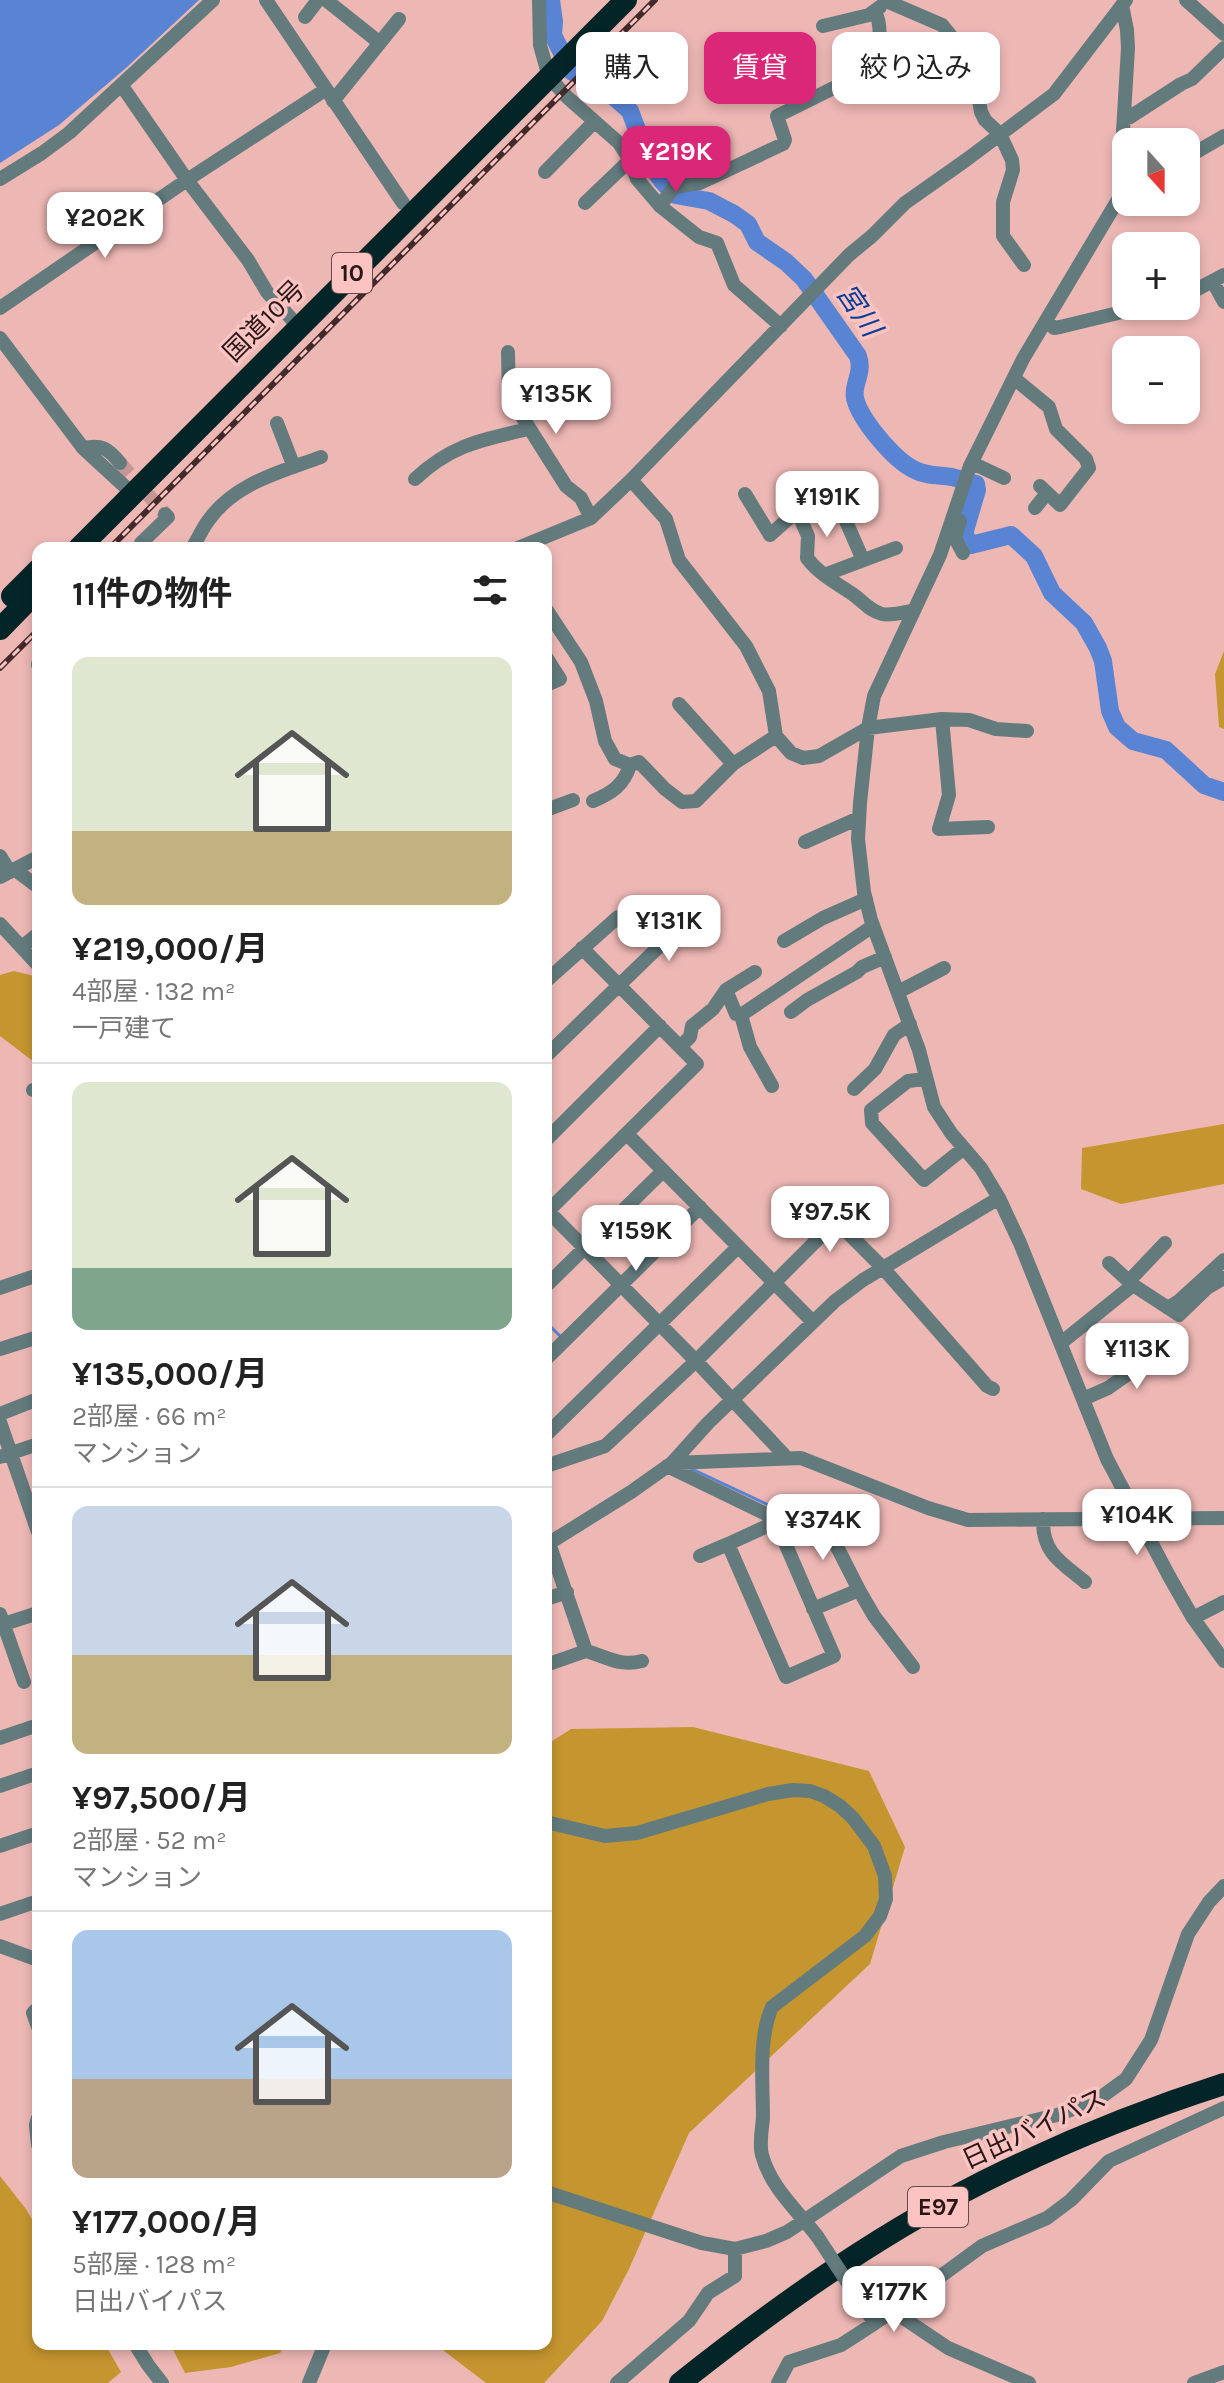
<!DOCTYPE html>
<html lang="ja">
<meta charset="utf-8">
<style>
body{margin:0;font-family:Karla,"Noto Sans JP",sans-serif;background:#f6f6f6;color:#222;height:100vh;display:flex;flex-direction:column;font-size:30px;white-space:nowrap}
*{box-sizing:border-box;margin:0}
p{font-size:26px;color:#767676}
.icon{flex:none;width:44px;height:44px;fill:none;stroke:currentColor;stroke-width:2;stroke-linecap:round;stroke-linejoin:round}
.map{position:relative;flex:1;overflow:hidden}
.side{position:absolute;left:32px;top:542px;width:520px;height:1808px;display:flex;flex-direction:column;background:#fff;border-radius:16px;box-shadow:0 4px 12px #0003}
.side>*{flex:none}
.hud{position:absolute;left:576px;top:32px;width:528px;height:72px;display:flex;gap:16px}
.needle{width:52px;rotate:159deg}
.controls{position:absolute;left:1112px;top:128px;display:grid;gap:16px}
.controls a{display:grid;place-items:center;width:88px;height:88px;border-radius:16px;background:#fff;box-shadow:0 4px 12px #0003;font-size:40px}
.price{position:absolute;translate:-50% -68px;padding:0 18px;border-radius:16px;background:#fff;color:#222;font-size:26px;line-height:52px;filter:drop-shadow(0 2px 4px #0008)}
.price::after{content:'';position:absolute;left:50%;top:48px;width:24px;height:18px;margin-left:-12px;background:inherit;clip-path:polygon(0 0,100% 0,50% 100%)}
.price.current{background:#db2777;color:#fff}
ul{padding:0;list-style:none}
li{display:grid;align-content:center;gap:16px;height:424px;padding:0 40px}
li+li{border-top:2px solid #e0e0e0}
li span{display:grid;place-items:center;height:248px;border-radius:16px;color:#555}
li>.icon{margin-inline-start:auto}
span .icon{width:144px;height:144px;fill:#fffc;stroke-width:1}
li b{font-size:34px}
h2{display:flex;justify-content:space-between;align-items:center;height:96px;padding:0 40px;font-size:34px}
.pill{padding:0 28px;border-radius:16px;background:#fff;box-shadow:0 4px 12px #0003;font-size:28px;line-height:72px}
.pill.current{background:#db2777;color:#fff}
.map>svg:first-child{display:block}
.green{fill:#c5952f}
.water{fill:#5984d4}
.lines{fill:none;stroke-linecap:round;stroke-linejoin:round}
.stream{stroke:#5984d4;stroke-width:3}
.river{stroke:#5984d4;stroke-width:18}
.minor-tunnel{stroke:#c69794;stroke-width:14;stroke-dasharray:14 7;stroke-linecap:butt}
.minor{stroke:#637b7d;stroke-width:14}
.highway{stroke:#032528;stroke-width:22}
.rail-casing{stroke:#412a29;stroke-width:6}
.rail{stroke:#fbc3c1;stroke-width:3;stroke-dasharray:9;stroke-linecap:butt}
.minor-bridge{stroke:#637b7d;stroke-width:14}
.labels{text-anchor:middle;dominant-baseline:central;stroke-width:7;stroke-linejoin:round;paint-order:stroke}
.shield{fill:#fbc3c1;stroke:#684a49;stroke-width:2}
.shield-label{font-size:24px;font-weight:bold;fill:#291615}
.street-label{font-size:26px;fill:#291615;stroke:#fbc3c1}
.water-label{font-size:28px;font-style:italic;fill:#093c98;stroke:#fbc3c1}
</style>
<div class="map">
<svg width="1224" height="2383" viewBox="0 0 1224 2383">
<rect width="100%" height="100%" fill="#edb7b4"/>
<!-- green -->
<path class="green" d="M1224,651V729L1219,727L1215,674Z
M14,971L38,977V1065L0,1036V975Z
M1224,1124V1184L1121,1204L1081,1189L1082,1148Z
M693,1727L869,1771L905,1847L870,1964L689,2133L629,2269L602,2321L544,2383H486L435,2344H546V1745L571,1729Z
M0,2176L26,2209L38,2230V2344H105L121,2372L108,2383H0Z
M170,2344H285L280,2353L231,2367L185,2373Z"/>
<!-- water -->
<path class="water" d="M0,0H199L126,68L59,125L0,163Z"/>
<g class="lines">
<!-- stream -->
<path class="stream" d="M546,1322L560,1336
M692,1469L777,1509L788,1520"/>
<!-- river -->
<path class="river" d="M551,0L554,22L553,35L571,71L612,95L630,111L649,162L662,181L675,195L709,201L734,214L748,224L757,242L786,262L804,279L858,356C864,374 852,384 855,398C860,420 895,461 915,470C926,476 939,475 952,477C960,479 968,482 976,484L977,490L964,534L971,545L1011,535L1034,556L1052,593L1084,623L1098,648L1103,661L1110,711L1117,727L1133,741L1166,750L1204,785L1224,792"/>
<!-- minor-tunnel -->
<path class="minor-tunnel" d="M120,463L165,514"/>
<!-- minor -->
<path class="minor" d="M266,0L403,203
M326,0L380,43
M539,0L540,45L549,77L567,97L619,143L630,160L637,179L660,206L699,237L717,243L734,285L781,326
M884,0L942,25L968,57L975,75L981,112L985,120L1000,134L1012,160L1013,170L1003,202V236L1024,265
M1186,0L1224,34
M1122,5L1127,30L1128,48L1119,198L1023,359L970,466L940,555L874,696L868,728L860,803L858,839L864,892L871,920L919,1050L934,1107L951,1133L981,1168L999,1198L1020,1243L1107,1459L1169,1576L1193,1618L1224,1661
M305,17L318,0
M823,26L869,15L880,7
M122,86L187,180L248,260L267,292L298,326
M333,101L399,19
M1124,119L1130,117L1181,84L1192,79L1224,48
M1186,158L1224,136
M545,172L594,122
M0,179L42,153L69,133L213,0
M585,203L630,160
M660,206L674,187L700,183L783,144L785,140L777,116L870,70C880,58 883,26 875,12
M1213,282L1224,302
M1186,295L1224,275
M0,308L187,180L325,90
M1046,321L1054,328L1060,327L1147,306
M0,338L83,448L133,494
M508,352L509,396L566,486L581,498L591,518
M1015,379L1049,407L1056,429L1086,459L1089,468L1060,505L1040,486
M277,423L294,467
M83,448C101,444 108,448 120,463
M972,463L1004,478
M415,479C451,445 481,440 528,429
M631,480L666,519L679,560L746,646L769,691L776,736L791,753L803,758L819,756L868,728L942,719L949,795L939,829L988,827
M745,494L770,535L797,511L808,536L807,558C819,574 835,582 851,593C862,600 869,611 882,614C892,616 903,612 913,611
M1035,508L1047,493
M845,519L863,560
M960,521L955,538L963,553
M143,548L141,543L168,517L165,514
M192,548C198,539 202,529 208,521C234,483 281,472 321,457
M518,548L591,518L631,480L849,255L872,236L905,203L966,160L1054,94L1126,0
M824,575L896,548
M546,609L581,662L596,701L605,741L615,759L630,765L639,762L665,789L682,802L696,801L733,764L776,736
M546,657L560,679L546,685
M38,664V665
M679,704L733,764
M942,719L969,720L996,729L1027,731
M593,801C612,793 624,785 630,765
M546,810L573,800
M805,842L859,818
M0,856L10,872
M14,869L38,887
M0,877L38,857
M0,924L38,965
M784,941L823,918L866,899
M22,947L38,934
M546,981L618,917
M726,990L736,1014L741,1015L873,926
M898,992L944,968
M791,1012L807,1000L857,972L862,967L885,957
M741,1015L750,1047L772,1086
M680,1047L690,1037L692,1026L713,1009L726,990L755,972
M546,1056L673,933L677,916
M925,1079L908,1081L871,1110L872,1123L924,1180L964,1148
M854,1089L875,1069L894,1035L910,1024
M33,1090L38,1091
M627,1134L813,1322
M546,1140L660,1026
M546,1209L696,1361L787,1458
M546,1213L697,1064L582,948
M836,1221L883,1268L987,1386L993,1389
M1109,1263L1133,1285
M1129,1281L1165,1243
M546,1286L663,1171
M0,1288L38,1275
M1168,1308L1179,1301L1224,1260
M1061,1343L1133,1285L1179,1315L1207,1288L1224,1278
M0,1349L38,1337
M546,1359L700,1207
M1083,1399L1108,1388L1169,1345
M0,1414L38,1399
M0,1422L38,1532
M546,1435L738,1247
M0,1457L38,1444
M672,1463L801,1458L928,1508L968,1520L1224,1518
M546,1466L605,1446L696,1361L858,1199
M667,1466L766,1514L776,1522L834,1656L786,1677L728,1544L776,1522
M1043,1519C1042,1553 1061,1562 1085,1582
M780,1532L812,1518L830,1533L859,1590L813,1609
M546,1545L631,1492L672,1463L708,1423L835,1301L863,1280L999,1198
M700,1556L728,1544
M859,1590L874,1616L913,1667
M546,1599L567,1592
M0,1614L24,1682
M1193,1618L1224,1602
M4,1624L38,1613
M586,1651C608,1657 620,1667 642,1661
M546,1665L586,1651L549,1543
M0,1738L38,1725
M0,1786L38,1773
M546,1822L605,1836L637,1833L768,1794L793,1790L810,1791L824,1796L840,1806L853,1818L874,1846L885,1876L886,1899L880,1916L865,1936L772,2007C758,2039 763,2083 763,2118C762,2129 759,2144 762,2155C771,2188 797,2210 817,2236
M0,1846L38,1833
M0,1914L38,1901
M0,1946L38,1960
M38,2008L33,2013L38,2027
M38,2118L36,2125L38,2145
M546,2192L702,2243L735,2249L766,2241L787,2232L901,2156L944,2142L1057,2115L1097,2100L1126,2079L1151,2040L1188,1934L1209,1902L1224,1886
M893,2311L982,2246L1047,2218L1071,2200L1109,2161L1224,2108
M867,2312L875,2323L893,2311L948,2348L1029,2383
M135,2344L148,2365L162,2383
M309,2383L325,2344
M617,2383L689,2321L708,2293L735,2276V2249
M778,2383L789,2362L841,2345L875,2323
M1194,2383L1224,2372"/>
<!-- highway -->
<path class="highway" d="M79,548L626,0
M12,596L38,570
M0,629L38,590
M680,2383C781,2303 888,2227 1005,2171C1076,2137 1149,2108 1224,2084"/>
<!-- rail casing -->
<g class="rail-casing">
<path id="rail" d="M110,548L655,0
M0,668L38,630"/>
</g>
<!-- rail -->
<use href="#rail" class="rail"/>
<!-- minor-bridge -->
<path class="minor-bridge" d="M817,2236L867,2312"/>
</g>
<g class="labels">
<!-- shield labels -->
<g class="shield">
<rect x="332" y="253" width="40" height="40" rx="6"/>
<rect x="908" y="2187" width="60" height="40" rx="6"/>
</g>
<g class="shield-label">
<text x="352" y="273">10</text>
<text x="938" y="2207">E97</text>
</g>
<!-- street labels -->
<g class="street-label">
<text transform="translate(264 321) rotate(-45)">国道10号</text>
<text transform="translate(1034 2129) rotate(-25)">日出バイパス</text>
</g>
<!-- water labels -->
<g class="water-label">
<text transform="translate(859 310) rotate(56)">宮川</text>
</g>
</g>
</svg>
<div class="controls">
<a><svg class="needle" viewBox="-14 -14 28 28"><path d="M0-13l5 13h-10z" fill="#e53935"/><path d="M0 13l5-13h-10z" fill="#767676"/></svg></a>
<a>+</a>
<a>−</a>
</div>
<b class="price current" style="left:676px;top:194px">¥219K</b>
<b class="price" style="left:105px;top:260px">¥202K</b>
<b class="price" style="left:556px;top:436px">¥135K</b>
<b class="price" style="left:827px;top:539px">¥191K</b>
<b class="price" style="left:669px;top:963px">¥131K</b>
<b class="price" style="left:830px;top:1254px">¥97.5K</b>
<b class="price" style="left:636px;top:1273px">¥159K</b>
<b class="price" style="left:1137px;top:1391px">¥113K</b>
<b class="price" style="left:1137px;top:1557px">¥104K</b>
<b class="price" style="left:823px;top:1562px">¥374K</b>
<b class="price" style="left:894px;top:2334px">¥177K</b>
<div class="hud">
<a class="pill">購入</a>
<a class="pill current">賃貸</a>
<a class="pill">絞り込み</a>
</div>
<section class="side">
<h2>11件の物件<svg class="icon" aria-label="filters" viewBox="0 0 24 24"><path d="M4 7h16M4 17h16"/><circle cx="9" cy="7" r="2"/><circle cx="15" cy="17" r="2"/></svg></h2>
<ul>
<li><span style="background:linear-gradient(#dfe7d0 70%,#c2b280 0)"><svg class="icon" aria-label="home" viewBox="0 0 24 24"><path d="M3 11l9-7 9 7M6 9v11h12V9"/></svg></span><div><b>¥219,000/月</b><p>4部屋 · 132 m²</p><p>一戸建て</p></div></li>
<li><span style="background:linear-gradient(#dfe7d0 75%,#7fa58c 0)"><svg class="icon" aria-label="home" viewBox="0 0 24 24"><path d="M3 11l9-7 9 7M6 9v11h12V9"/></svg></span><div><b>¥135,000/月</b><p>2部屋 · 66 m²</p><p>マンション</p></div></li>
<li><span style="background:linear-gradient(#c9d6e8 60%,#c2b280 0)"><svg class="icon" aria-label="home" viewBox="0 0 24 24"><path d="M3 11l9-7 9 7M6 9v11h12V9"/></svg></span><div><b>¥97,500/月</b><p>2部屋 · 52 m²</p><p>マンション</p></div></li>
<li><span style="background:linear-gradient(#a9c7e8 60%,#b9a48a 0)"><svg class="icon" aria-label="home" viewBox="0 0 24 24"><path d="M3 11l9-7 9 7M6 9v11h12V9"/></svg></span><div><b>¥177,000/月</b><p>5部屋 · 128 m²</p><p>日出バイパス</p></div></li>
</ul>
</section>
</div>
